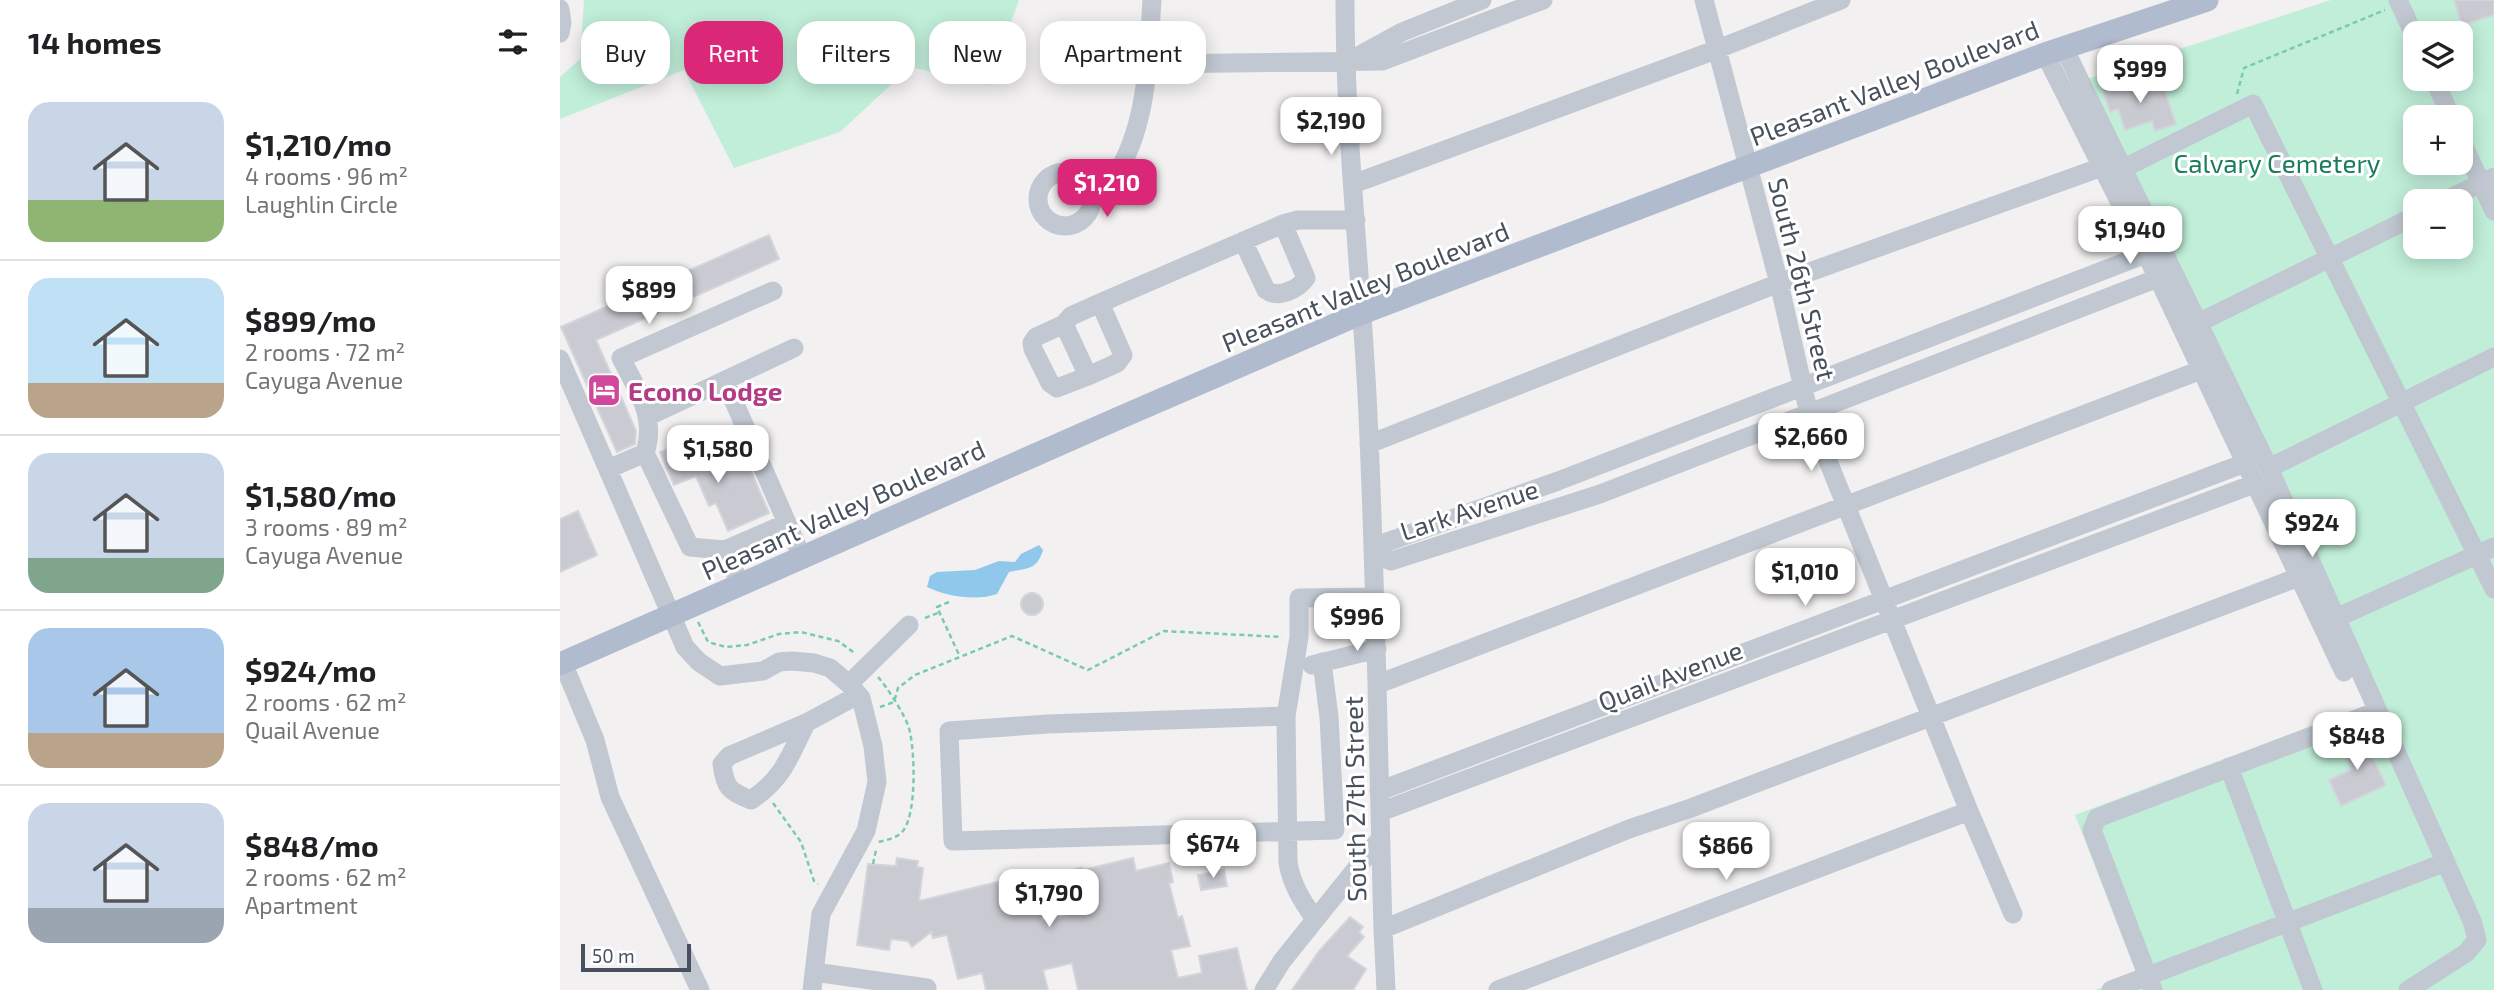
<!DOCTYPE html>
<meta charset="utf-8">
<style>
body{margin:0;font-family:"Exo 2",sans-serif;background:#f6f6f6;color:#202124;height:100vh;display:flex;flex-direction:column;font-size:26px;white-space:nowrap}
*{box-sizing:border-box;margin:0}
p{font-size:23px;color:#757577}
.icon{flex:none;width:38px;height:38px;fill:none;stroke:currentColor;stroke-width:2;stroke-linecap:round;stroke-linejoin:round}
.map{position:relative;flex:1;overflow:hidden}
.drawer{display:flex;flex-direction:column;background:#fff;width:560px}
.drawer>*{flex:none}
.top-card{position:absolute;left:21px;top:21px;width:665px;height:63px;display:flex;gap:14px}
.tools{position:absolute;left:1843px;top:21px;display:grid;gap:14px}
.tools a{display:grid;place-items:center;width:70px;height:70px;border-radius:14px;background:#fff;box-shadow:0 4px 18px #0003;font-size:35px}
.scale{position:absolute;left:21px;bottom:18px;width:110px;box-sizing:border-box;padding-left:7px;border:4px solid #48505d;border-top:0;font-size:19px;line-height:24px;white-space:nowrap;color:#48505d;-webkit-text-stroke:5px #fff;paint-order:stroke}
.price{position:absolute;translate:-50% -60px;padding:0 16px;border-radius:14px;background:#fff;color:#222;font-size:23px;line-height:46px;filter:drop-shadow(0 2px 4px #0008)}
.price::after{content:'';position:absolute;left:50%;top:42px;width:21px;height:16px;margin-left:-10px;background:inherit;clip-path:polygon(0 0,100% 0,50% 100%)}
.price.active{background:#db2777;color:#fff}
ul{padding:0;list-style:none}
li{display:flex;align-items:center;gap:21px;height:175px;padding:0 28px}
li+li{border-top:2px solid #e0e0e0}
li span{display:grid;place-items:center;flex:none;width:196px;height:140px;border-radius:21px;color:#555}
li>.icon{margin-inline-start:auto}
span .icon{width:84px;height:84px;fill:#fffc;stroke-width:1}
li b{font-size:30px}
h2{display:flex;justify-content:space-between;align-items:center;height:84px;padding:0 28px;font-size:30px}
.chip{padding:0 24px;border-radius:21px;background:#fff;box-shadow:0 4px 18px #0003;font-size:24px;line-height:63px}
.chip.active{background:#db2777;color:#fff}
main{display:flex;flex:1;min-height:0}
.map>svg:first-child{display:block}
.green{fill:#c0eed9;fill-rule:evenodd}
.water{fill:#8fc8ea}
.building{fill:#cacbd2;stroke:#d4d5db;stroke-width:2}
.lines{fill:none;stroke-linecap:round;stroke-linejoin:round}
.path{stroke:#79cbb0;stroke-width:2.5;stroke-dasharray:5 3.5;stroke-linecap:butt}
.minor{stroke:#c1c8d1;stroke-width:19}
.major{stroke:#b1bbce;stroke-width:23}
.labels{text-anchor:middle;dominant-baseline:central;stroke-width:6;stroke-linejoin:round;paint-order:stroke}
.street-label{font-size:26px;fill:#48505d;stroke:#fff}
.park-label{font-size:26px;fill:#1a7d5c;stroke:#fff}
.hotel-label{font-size:26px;font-weight:bold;fill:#b23c85;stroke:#fff;text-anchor:start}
</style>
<main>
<section class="drawer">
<h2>14 homes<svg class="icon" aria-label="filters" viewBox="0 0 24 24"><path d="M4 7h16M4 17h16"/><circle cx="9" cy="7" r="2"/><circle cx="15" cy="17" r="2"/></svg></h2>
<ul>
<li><span style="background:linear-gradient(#c9d6e8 70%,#8fb573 0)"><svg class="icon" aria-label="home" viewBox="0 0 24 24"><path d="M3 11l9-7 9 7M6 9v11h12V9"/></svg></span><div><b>$1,210/mo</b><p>4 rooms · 96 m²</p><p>Laughlin Circle</p></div></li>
<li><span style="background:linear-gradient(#bfe0f5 75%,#b9a48a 0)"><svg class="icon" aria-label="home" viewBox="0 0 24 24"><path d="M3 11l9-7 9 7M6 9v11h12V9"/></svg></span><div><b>$899/mo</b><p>2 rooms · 72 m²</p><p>Cayuga Avenue</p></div></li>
<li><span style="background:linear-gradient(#c9d6e8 75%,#7fa58c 0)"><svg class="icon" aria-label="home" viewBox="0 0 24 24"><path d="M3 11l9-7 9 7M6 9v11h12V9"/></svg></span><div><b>$1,580/mo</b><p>3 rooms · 89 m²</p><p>Cayuga Avenue</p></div></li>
<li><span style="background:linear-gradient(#a9c7e8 75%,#b9a48a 0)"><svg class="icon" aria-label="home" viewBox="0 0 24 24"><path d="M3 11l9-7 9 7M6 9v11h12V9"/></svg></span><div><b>$924/mo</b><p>2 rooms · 62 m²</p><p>Quail Avenue</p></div></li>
<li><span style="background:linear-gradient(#c9d6e8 75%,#9aa5b1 0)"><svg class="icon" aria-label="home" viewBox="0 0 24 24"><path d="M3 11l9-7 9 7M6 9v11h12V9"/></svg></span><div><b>$848/mo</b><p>2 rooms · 62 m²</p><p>Apartment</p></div></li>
</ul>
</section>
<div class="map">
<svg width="1934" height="990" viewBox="0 0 1934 990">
<rect width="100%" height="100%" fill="#f2f0f0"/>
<!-- green -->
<path class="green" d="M24,0H459L428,85L350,67L280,132L174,168L124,70L0,119V77L20,59Z
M1771,0H1934V990H1535L1577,975L1515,815L1820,700L1524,80ZM1855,33H1900V79H1855ZM1855,117H1900V163H1855ZM1855,201H1900V247H1855Z"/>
<!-- water -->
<path class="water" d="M479,545L483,550C477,570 468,568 449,572L437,594C417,601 388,597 367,587L370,576L377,572L415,570L439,561L455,562L461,554Z"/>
<!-- building -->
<path class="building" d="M1894,0H1934V15L1902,25Z
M1581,78L1585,89L1602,83L1616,124L1595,131L1592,121L1565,130L1558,109L1550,112L1543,90Z
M209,235L219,259L36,340L76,431L75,444L57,452L1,327Z
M127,441L133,455L144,450L156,476L187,462L209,513L168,531L156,503L149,506L136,476L114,485L100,452Z
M18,511L37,555L0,572V519Z
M461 604a11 11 0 1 1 22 0a11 11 0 1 1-22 0Z
M1801,733L1826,785L1781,806L1769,780L1792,769L1780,743Z
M337,858L358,861L357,867L363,868L359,901L471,874L482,921L506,916L496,874L522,868L523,870L573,858L576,871L609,863L613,882L609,883L618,918L622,916L630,946L611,950L618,978L642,973L639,956L677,948L687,990H518L512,963L483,970L488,990H426L422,973L398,979L387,935L373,938L371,932L352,947L348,941L331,939L329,950L297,945L308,864L336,866Z
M664,870L667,886L641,890L638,875Z
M790,917L803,927L799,932L804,937L787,956L806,969L793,990H732L759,951Z"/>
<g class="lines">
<!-- path -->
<path class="path" d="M1677,94L1684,68L1825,10
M389,602L377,607L400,657
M365,618L378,613
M138,622L148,642L166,647L187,645L219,634L241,632L278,641L296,654
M318,677C327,687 345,715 349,728C355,750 357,813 343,831C337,838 327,840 318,842
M320,707L334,702L338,688L355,675L452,636L528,670L604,631L722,637
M213,803L241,842L254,881L258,884
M313,864L316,850"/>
<!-- minor -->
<path class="minor" d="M785,0C785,132 800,264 807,395C816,573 818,751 823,929L826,990
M1144,0L1219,283L1249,414L1409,811L1453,914
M1838,0L1855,37
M0,9L2,23L0,33
M1504,48L1709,468L1934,357
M1485,54L1598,278L1784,672
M789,61L842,32L922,0
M588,64L822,61L983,0
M1874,79L1891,117
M1900,138L1934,211
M1562,169L1693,104L1934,589
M478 199a27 27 0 1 1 54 0a27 27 0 1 1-54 0Z
M793,184L1158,49L1281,0
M532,194C538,190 549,185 553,179C588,129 588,58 592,0
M1884,201L1934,177
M683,241L706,290C718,299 739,289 746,278L723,224
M1586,254L998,481L827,542L814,552L831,561L1040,494L1598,278
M540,303L563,355L557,363L528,376L504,324L511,316L540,303L723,224L738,220H796
M1638,323L1855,216
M504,324L476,337L472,343L473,349L490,383L497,388L528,376
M0,359L125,647L139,662L160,676L203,671L219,662L232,661L254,663L270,668L289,684L301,698L313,746L317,782L306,831L261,914L252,990
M89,416L234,348
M809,444L1219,283L1542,167
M85,453L130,547L165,550L227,523L165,381
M1709,468L1912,921L1917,940L1906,953L1848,990
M48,469L85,453C97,416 77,390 61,358L213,291
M227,523L242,557
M165,550L180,584
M1776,618L1934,547
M3,663L35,740L50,797L140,990
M752,665L817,649
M289,684L349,625
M818,684L1641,370
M726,716L488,724L389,731L393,841L775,830L769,717L762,662
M246,723C230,756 223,779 191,800C169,791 165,788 162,764L169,756L246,723L298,695
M1669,767L1753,990
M819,791L1685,463
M820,812L1694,484
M755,919C742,901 732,885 728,863L726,716L739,637V598L816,597
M823,929L1069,829L1131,808L1739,577
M254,972L367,988V990
M704,990L722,961L820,839
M938,990L1409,811
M1551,990L1886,862
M1593,990L1532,830L1537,818L1818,711"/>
<!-- major -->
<path class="major" d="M0,664L559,418L802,313L1485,54L1647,0"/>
</g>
<!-- icons -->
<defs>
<g id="hotel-square" transform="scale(1.75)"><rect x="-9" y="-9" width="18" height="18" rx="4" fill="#d1479c" stroke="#fff"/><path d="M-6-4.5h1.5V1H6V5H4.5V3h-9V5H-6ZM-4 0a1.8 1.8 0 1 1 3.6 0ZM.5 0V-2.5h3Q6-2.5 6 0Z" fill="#fff"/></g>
</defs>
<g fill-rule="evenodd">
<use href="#hotel-square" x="44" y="390"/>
</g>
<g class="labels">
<!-- street labels -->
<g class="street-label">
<text transform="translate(1334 82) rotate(-21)">Pleasant Valley Boulevard</text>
<text transform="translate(1243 279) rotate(76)">South 26th Street</text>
<text transform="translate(805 286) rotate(-22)">Pleasant Valley Boulevard</text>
<text transform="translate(283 509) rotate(-24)">Pleasant Valley Boulevard</text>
<text transform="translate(909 509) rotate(-18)">Lark Avenue</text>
<text transform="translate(1110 675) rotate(-21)">Quail Avenue</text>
<text transform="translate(794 799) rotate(-91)">South 27th Street</text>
</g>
<!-- park labels -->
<g class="park-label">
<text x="1717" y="162">Calvary Cemetery</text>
</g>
<!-- hotel labels -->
<g class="hotel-label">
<text x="68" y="390">Econo Lodge</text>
</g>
</g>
</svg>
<div class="tools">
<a><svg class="icon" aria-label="layers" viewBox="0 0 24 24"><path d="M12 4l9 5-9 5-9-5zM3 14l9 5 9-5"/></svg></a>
<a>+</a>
<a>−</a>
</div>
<div class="scale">50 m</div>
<b class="price" style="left:1580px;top:105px">$999</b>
<b class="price" style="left:771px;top:157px">$2,190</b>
<b class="price active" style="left:547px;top:219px">$1,210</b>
<b class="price" style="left:1570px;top:266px">$1,940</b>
<b class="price" style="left:89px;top:326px">$899</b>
<b class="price" style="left:1251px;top:473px">$2,660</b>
<b class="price" style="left:158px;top:485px">$1,580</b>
<b class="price" style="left:1752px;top:559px">$924</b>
<b class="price" style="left:1245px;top:608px">$1,010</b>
<b class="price" style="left:797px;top:653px">$996</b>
<b class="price" style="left:1797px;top:772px">$848</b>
<b class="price" style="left:653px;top:880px">$674</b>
<b class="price" style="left:1166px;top:882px">$866</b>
<b class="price" style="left:489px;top:929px">$1,790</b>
<div class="top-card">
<a class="chip">Buy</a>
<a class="chip active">Rent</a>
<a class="chip">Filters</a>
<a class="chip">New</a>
<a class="chip">Apartment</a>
</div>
</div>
</main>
